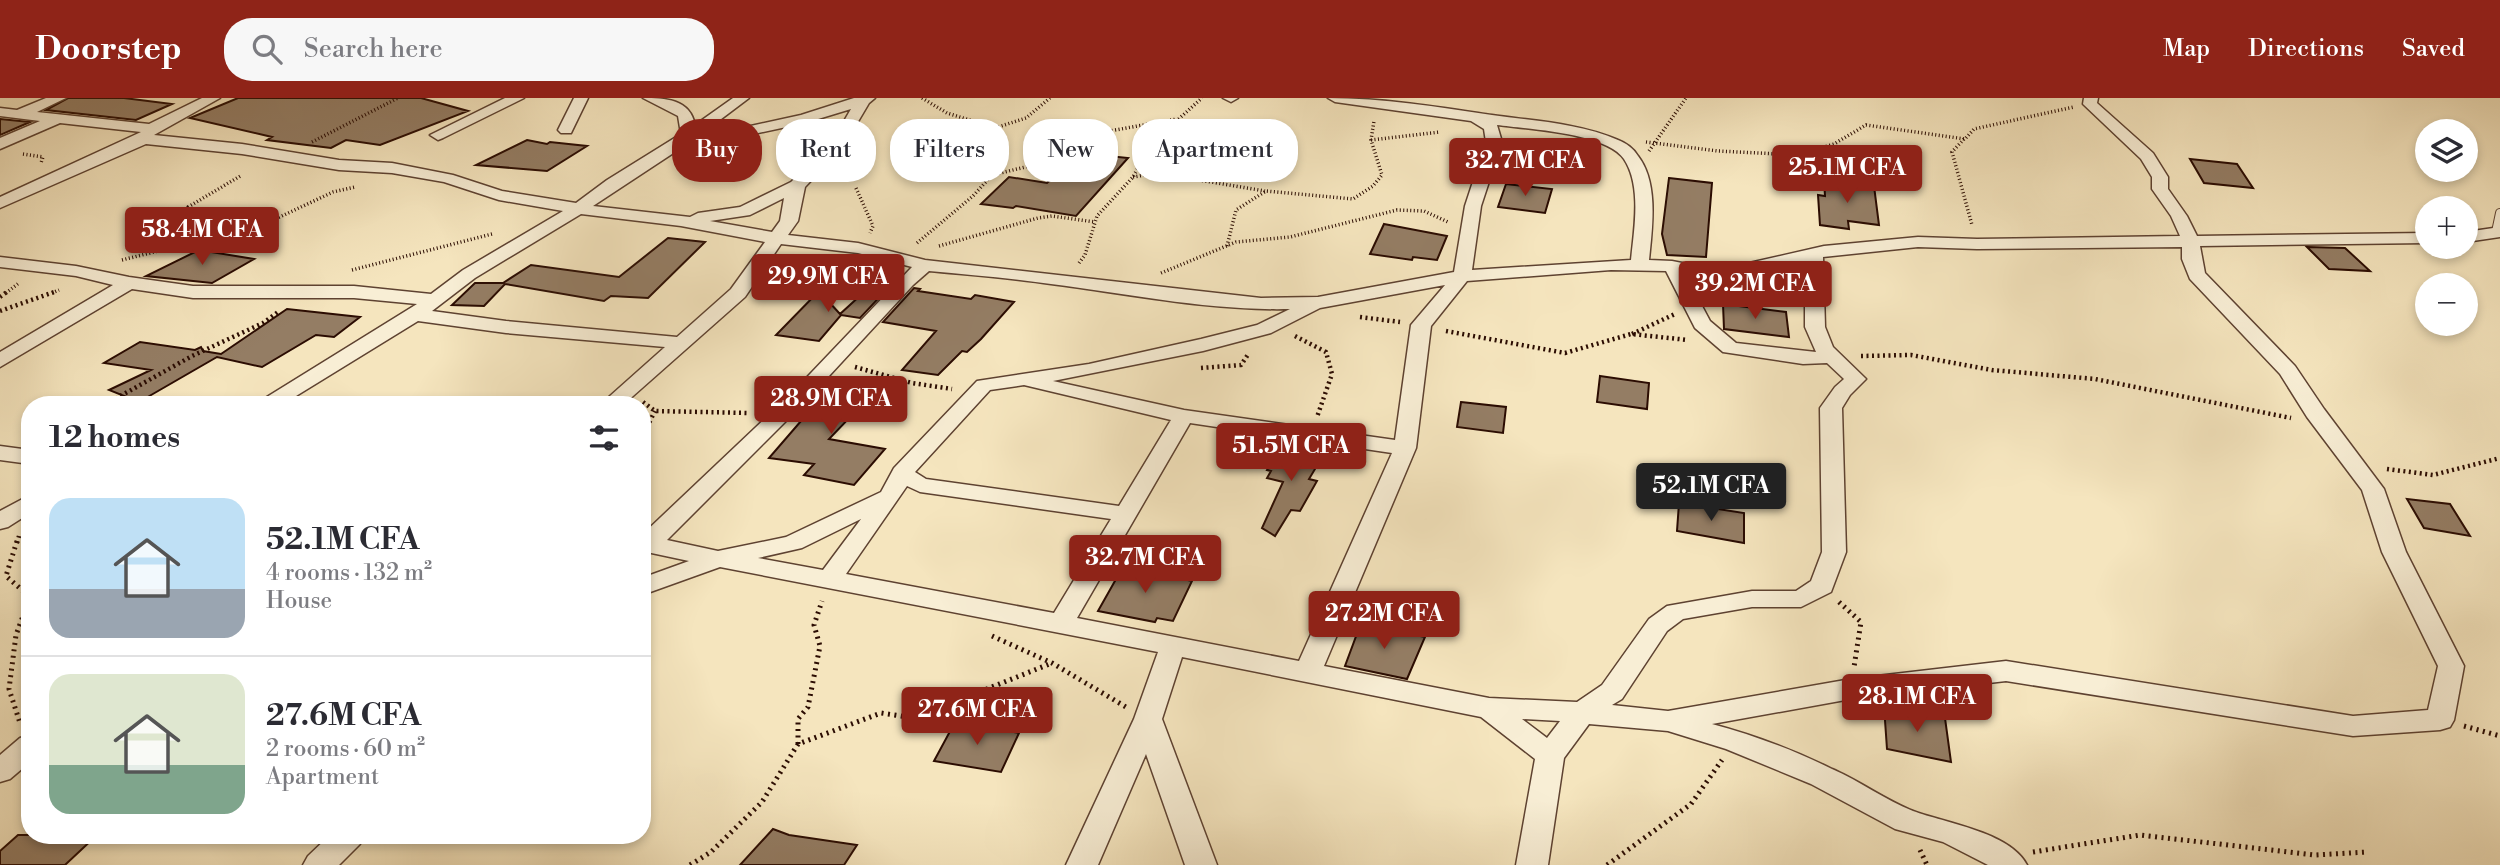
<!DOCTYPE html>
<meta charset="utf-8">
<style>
body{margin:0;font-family:"Libre Bodoni",serif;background:#f7f7f7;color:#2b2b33;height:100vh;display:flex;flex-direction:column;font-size:26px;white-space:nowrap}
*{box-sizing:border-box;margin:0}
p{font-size:23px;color:#7c7c81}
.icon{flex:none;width:38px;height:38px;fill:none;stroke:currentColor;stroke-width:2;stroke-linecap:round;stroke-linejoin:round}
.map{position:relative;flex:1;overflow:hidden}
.details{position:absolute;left:21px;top:298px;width:630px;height:448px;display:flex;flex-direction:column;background:#fff;border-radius:28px;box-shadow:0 4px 10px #0003}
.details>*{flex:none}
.guide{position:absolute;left:672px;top:21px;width:665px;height:63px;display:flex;gap:14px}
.buttons{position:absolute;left:2415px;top:21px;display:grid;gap:14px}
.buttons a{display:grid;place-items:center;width:63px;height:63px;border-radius:50%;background:#fff;box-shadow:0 4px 10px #0003;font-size:35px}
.price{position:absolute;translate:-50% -60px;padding:0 16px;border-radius:7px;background:#8f2418;color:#fff;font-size:23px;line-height:46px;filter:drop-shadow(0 2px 4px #0008)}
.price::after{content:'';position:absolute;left:50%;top:42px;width:21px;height:16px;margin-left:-10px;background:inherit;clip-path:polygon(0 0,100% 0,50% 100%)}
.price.active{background:#222;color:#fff}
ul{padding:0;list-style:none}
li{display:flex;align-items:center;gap:21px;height:175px;padding:0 28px}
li+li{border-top:2px solid #e1e1e2}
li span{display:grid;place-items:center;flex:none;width:196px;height:140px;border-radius:21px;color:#555}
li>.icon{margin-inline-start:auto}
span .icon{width:84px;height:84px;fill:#fffc;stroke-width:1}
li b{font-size:30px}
h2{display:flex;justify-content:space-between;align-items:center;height:84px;padding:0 28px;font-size:30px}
.chip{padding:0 24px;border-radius:28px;background:#fff;box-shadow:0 4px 10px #0003;font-size:24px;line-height:63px}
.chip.active{background:#8f2418;color:#fff}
header{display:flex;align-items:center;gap:42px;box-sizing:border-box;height:98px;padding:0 35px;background:#8f2418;color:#fff}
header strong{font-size:33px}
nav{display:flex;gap:38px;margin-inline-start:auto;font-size:24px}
.search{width:490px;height:63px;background:#f7f7f7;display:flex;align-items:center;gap:18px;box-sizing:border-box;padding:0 24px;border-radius:28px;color:#7c7c81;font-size:26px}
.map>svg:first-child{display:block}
.building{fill:#947d64;stroke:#2b0c02;stroke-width:2}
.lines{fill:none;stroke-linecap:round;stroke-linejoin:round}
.service-casing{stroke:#5e4231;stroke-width:10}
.minor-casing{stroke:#5e4231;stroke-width:3}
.path-far2{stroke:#2b0c02;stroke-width:3.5;stroke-dasharray:1 2.5;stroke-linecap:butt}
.path-far1{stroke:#2b0c02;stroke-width:4.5;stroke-dasharray:2 3.5;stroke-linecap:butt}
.path{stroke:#2b0c02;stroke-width:5;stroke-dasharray:2 4.5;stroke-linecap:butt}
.service{stroke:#f8eed5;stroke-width:8}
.minor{fill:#f8eed5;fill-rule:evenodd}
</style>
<header>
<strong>Doorstep</strong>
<div class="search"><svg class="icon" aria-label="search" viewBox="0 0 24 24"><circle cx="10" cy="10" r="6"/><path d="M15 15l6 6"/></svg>Search here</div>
<nav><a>Map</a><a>Directions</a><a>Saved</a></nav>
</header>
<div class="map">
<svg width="2500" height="767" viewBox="0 0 2500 767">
<rect width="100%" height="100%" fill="#f5e5be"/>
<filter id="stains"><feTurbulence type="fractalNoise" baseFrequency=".00286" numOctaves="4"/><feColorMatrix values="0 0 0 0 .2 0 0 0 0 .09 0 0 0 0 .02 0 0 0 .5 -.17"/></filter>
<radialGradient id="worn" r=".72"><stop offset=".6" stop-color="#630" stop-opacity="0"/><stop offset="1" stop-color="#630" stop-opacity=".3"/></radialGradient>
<!-- building -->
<path class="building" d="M68,0H124L172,6L136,22L46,12Z
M238,0H421L468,13L380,47L346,42L331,50L267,42L272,39L190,20Z
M0,21L30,24L0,37Z
M527,42L547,46L550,44L587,48L547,73L476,67Z
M1080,55L1128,60L1076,118L1016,108L1013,110L981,106L1009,79L1047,85Z
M2190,61L2237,66L2253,90L2204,85Z
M1669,80L1712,85L1706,159L1667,157L1662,136Z
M1824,82L1874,88L1879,127L1848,123L1849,131L1820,127L1818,97L1825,98Z
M1506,86L1552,91L1545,115L1498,109Z
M1384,126L1447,138L1437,162L1413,159L1412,162L1370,156Z
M668,140L705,144L648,200L611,198L604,203L505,186L484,208L452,207L475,185H503L531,167L619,179Z
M2307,149L2345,150L2370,173L2329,171Z
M199,152L254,161L212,185L146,178Z
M875,184L891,187L860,220L841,217L819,243L776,237L819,193L840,216Z
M914,190L920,191L918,193L971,201L975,197L1014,204L981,241L967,254L962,253L938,277L902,272L936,233L883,224Z
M1723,206L1786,214L1789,239L1724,231Z
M287,211L360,219L334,239L316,237L262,269L217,259L139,304L109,292L151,272L104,265L140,244L195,252L201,249L203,253L221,256Z
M1600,278L1649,285L1647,311L1597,304Z
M830,281L878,290L829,341L885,351L854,387L804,377L814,366L769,360L814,308L807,306Z
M1461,304L1506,309L1503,335L1457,329Z
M1283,346L1324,356L1309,381L1317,383L1300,413L1291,412L1275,438L1262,430L1283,384L1267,380L1271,373L1267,372Z
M2407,401L2450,406L2470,438L2424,430Z
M1679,405L1744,415V445L1677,433Z
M1124,467L1192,483L1173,523L1157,520L1155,524L1098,513Z
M1361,525L1425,539L1407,581L1345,568Z
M1884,608L1945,620L1951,664L1887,651Z
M955,624L1019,635L1001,674L934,663Z
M773,731L789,737L857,747L844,767H740Z
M18,737H97L65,767H0V753Z"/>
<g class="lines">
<!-- service casing -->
<g class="service-casing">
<path id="service" d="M2496,134L2500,115"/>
</g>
<!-- minor casing -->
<g class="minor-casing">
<path id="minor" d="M46,0H66L37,14L149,26L202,0H220L154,37L242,46L339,62L392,65L453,77L502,93L576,105L607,82L681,36L678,18L643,0C665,0 690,1 695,27L733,0H749L696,40L801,17L854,0H875L869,5L843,49L805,89L798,123L788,137L858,145L925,162L1261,200L1318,199L1454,174L1465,108L1486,44L1484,31L1471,23L1335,4L1328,0C1383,0 1438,9 1492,17C1533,23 1579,25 1618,42C1626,45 1633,50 1638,58C1659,85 1652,131 1649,162L1672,163L1718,172L1824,148L1918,139L1977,141L2180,138L2171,118L2152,91V79L2141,61L2083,6L2084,0H2098L2097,5L2153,55L2168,79V91L2187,118L2197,138L2427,135V145L2200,148L2205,175L2295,268L2324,311L2384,391L2406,454L2464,568L2454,622L2450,629L2440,632L2353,638L2006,583L1851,601L1712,626C1753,637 1794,652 1832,671C1860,683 1885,702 1913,713C1945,725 2010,734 2027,767H1988L1943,744L1895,731L1811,686L1726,651L1668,633L1589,626L1564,660L1548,767H1516L1535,661L1481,619L1182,559L1162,621L1217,767H1185L1146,656L1098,767H1066L1134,621L1158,554L720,469L642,497V480L689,463L642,453V437L791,296L912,169L858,155L781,146L745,199L624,306H601L665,249L506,235L418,223L283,306H259L262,302L417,206L354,200H193L132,191L0,269V254L113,187L76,178L0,169V159L76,168L129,179L193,188H354L431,196L463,172L563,113L499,102L444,84L392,75L339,72L242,56L146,46L0,110V99L141,34L60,25L0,51V40L40,23L0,18V10L17,12ZM851,11L832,44L791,84L740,109L698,115L690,119L593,108L678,52L805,25ZM1497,27C1527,31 1607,35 1624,61C1642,88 1634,132 1631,162L1472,172L1481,108L1502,44ZM784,100L780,123L772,134L710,123L750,117ZM581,116L681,128L765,144L731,191L677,239L506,223L432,213L475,180ZM1918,149L1977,151L2182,149V161L2190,181L2280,276L2307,319L2362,392L2382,454L2438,568L2428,612L2353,618L2006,563L1851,581L1668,613L1612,607L1622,601L1667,533L1683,521L1752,509H1801L1831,494L1846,454L1842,310L1850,297L1866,281L1833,249L1825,229L1823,159ZM1805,163V229L1816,254L1736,245L1710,223L1685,176L1718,182ZM1611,172L1666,173L1695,230L1723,254L1803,266L1827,265L1844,281L1835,289L1820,310L1822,454L1811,483L1796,493H1752L1667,508L1649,521L1602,587L1577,604L1489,600L1324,568L1416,350L1431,228L1467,183ZM929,173C970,177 1011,180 1051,186C1130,196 1210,213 1290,211L1257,227L1201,241L1089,266L977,283L894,370L881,394L786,439L718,453L667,442L805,304L913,187ZM1445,187L1411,227L1395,342L1184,312L1053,283L1203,253L1271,235L1320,210ZM1024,287L1171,322L1119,408L926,381L915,374L990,292ZM1190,325L1392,355L1299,563L1077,520ZM907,388L920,394L1111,421L1054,515L846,476ZM861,421L823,472L758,460L802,450ZM1522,621L1560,623L1547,640Z
M505,0H524L443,40L438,42L430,37Z
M574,0H588L571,35H561L558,32Z
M1223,0H1238L1231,4Z
M2500,129V139L2466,144V134Z
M0,348L30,352V366L0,362Z
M30,397V415L8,429L0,431V413Z
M30,637V664L10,681L0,684V657L20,640Z
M330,737H364L360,746L339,767H303L308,758Z"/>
</g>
<!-- path-far2 -->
<path class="path-far2" d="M922,0L947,15L995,30L988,53L992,77
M995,30L1026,20L1050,0
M1964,41L1952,54L1972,127
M1371,42L1440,34
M312,44L398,0
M1646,44L1718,53L1799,57L1834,46L1866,27L1965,41L1974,31L2074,9
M1649,53L1686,0
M23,56L43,59L41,65
M1133,79L1157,75L1265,93
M856,90L873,128L870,135
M193,135L198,127L187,114L188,109L242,77
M917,145L973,98L992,77L1059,61L1076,47L1104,34L1177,21
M939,148L1038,120L1052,118L1095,124
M1227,148L1236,112L1266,93L1353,101L1373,88L1382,77L1371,42L1374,23
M122,162L162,152L202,132L238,131L269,124L333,94L355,89
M1079,165L1085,157L1097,118L1133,79L1152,45L1202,0
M352,172L492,136
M1161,175L1236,144L1290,139L1397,112L1424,113L1448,124
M6,195L19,185
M52,195L59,192"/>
<!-- path-far1 -->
<path class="path-far1" d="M0,199L8,193
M0,213L57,193
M1360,219L1400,224
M1446,233L1565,255L1631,236L1688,242
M1632,236L1675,216
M1295,238L1326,254L1332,276L1317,319
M1861,258L1911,257L1992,272L2095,281L2291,320
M855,269L912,285L952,291
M1201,270L1241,267L1249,255
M643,304L655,313L750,315
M106,306L192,258L263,225L278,214
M642,339L655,313
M2387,371L2433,377L2500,360
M17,445L19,438"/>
<!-- path -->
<path class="path" d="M17,443L6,478L30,499L16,537L9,591L20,625
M1839,504L1861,524L1854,569
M992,538L1052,565L1126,609
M2464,628L2500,638
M798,646V621L808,609L820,548L814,527L822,503
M1920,752L1927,767
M2033,754L2140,737L2315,757L2368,754
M690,767L711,754L762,704L798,646L881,615L914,620L1052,565
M1607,767L1691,706L1722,662"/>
<!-- service -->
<use href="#service" class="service"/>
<!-- minor -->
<use href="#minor" class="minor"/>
</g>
<rect width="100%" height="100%" filter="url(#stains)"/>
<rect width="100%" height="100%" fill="url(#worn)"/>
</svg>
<div class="buttons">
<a><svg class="icon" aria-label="layers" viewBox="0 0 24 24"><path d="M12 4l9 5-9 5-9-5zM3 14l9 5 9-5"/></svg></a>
<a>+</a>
<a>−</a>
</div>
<b class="price" style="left:1525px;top:100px">32.7M CFA</b>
<b class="price" style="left:1847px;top:107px">25.1M CFA</b>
<b class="price" style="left:202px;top:169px">58.4M CFA</b>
<b class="price" style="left:828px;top:216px">29.9M CFA</b>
<b class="price" style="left:1755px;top:223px">39.2M CFA</b>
<b class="price" style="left:831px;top:338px">28.9M CFA</b>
<b class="price" style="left:1291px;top:385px">51.5M CFA</b>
<b class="price active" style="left:1711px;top:425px">52.1M CFA</b>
<b class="price" style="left:1145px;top:497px">32.7M CFA</b>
<b class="price" style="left:1384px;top:553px">27.2M CFA</b>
<b class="price" style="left:1917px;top:636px">28.1M CFA</b>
<b class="price" style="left:977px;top:649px">27.6M CFA</b>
<div class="guide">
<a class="chip active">Buy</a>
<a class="chip">Rent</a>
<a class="chip">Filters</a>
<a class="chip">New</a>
<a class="chip">Apartment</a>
</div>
<section class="details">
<h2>12 homes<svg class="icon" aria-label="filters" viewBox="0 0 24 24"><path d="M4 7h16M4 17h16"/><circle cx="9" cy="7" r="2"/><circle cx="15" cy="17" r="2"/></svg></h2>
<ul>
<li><span style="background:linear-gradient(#bfe0f5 65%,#9aa5b1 0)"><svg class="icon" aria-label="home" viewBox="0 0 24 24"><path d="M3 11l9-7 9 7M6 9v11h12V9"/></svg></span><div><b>52.1M CFA</b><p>4 rooms · 132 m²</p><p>House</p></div></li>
<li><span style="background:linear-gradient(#dfe7d0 65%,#7fa58c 0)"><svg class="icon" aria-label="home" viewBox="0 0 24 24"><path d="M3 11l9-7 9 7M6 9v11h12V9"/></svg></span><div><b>27.6M CFA</b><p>2 rooms · 60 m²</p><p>Apartment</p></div></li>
</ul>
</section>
</div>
